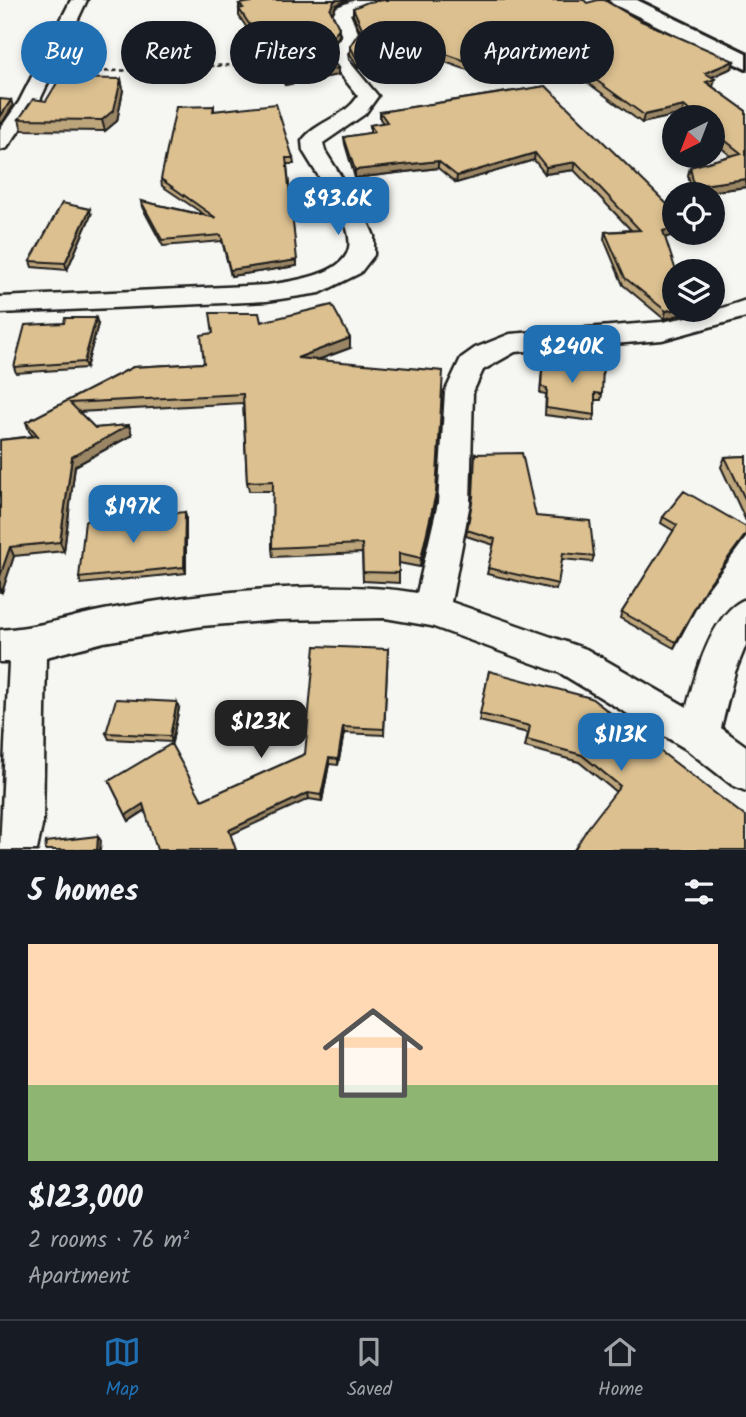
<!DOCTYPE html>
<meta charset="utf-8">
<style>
body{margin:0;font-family:Kalam,sans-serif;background:#20242c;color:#f1f3f6;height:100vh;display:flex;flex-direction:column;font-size:26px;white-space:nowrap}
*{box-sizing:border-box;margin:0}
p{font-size:23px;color:#9ea1a6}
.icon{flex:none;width:38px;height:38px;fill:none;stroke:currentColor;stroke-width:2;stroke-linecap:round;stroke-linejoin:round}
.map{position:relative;height:850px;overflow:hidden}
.sheet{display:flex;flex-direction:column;background:#171b24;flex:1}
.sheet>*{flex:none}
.hud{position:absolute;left:21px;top:21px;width:705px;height:63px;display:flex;gap:14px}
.needle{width:46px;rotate:222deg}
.fabs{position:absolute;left:662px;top:105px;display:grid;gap:14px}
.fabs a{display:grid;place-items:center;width:63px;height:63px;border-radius:50%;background:#171b24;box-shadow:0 4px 10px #0003;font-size:35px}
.price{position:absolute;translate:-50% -60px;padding:0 16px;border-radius:14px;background:#1f6fb2;color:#fff;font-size:23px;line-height:46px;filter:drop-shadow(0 2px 4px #0008)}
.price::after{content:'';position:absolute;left:50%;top:42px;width:21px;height:16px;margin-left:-10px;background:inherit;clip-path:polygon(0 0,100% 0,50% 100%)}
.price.on{background:#222;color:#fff}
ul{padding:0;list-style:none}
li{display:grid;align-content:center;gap:14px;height:371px;padding:0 28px}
li span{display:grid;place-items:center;height:217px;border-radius:0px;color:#555}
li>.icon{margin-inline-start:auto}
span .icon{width:126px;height:126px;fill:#fffc;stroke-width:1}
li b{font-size:30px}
h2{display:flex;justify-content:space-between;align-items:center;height:84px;padding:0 28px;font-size:30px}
.chip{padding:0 24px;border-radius:32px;background:#171b24;box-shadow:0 4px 10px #0003;font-size:24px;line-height:63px}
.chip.on{background:#1f6fb2;color:#fff}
.tab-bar{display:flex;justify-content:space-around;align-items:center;height:98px;border-top:2px solid #363941;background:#171b24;font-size:19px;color:#9ea1a6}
.tab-bar a{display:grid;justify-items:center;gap:4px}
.tab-bar .on{color:#1f6fb2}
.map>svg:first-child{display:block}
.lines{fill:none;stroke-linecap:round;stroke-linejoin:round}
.street-casing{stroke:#1c1c1c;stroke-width:5}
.secondary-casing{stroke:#1c1c1c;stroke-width:6}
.path{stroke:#1c1c1c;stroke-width:2.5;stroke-dasharray:4.5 3.5;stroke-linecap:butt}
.street{fill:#f6f6f2;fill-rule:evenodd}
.secondary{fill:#f6f6f2;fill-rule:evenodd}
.wall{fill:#bda57c;stroke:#1c1c1c;stroke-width:2}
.shaded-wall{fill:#9a8665;stroke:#1c1c1c;stroke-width:2}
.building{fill:#dcc090;stroke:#1c1c1c;stroke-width:2}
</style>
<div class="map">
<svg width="746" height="850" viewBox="0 0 746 850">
<rect width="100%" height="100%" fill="#f6f6f2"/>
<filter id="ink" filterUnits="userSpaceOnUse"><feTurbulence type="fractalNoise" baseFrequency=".0143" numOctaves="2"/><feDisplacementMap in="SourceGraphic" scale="14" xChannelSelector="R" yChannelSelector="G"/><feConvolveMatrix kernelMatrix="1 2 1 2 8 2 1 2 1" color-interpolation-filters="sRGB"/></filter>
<g filter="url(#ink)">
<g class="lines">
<!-- street casing -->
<g class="street-casing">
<path id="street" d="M71,0H87L39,102L7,148L0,150V129L19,102Z
M355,0H398L396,3L367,7L350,14L360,37L347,53L348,60L378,96L365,114L323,143L325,151L364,213L374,236V255L360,273L320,293L267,301L0,313V297L267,285C391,269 351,230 303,151L302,141C316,121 345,118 358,96L330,61L329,52L342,36L333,15L337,7Z
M746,300V317L662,340L515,352L483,370L473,392L470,503L451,602L586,649L687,707C695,675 713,610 746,599V645L735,672L721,728L746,746V791L732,785L686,749L560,673L431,626L385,618L276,620L202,626L104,642L46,657L43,821L37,850H0L9,662H0V630C36,628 69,617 104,610C195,593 326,578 417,593L438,503L445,392L461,358L475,348L510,334L662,322L707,313Z"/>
</g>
<!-- secondary casing -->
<g class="secondary-casing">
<path id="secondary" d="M609,0H637L746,53V69L613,4Z"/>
</g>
<!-- path -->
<path class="path" d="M73,73L274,63"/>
<!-- street -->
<use href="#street" class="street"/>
<!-- secondary -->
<use href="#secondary" class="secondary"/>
</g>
<!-- wall -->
<path class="wall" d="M265,0H348L336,5L332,13L339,36L327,51L328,55L338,68V75L285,85L239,16V4Z
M587,3L639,20L732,68L712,77L713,87L746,111V187L692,194L688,175L690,167L731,156L712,140V117H686L682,114L642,123L537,45L505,83L408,49L358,68L350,54V46L360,31L353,15V8Z
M121,79L123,90L117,121L105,131L22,130L19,119L46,101Z
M546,86L680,233L665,237L674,310L664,319L623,285L604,239L605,232L631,230L574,170L545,174L534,160L456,183L438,168L355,178L345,144L344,137L370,133V125L383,123L380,119V112Z
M214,106V111L293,158L294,164H287L297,266L231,276L222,241L163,246L142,207L141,201L205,215L162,186L161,179Z
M91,215L67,270L32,267L30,261Z
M261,322L350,348L318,360L435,503L420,567L399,563V583L363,581L362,553L273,557L272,548L273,491H249L247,482L243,403L79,412L95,428L129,425L132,435L75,466L64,551L14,556L2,592H0V440L33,436L29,431L26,422L133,367L204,363L213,333Z
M98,324L86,368L16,373L14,367Z
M543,357L602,394L601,400H595V415L593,421L545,415L546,394L540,393Z
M475,454L536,516L594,556L592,562L562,559L556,590L487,574L494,545L466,536L473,500Z
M746,456V521L721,467L725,457Z
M185,512L186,518V573L81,584L79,578Z
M663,517L746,526V536L703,594L674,648L620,618L622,612L674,531L661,523Z
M388,649L384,735L344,733L338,765L329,764L322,801L309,799L145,811L129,821L109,781L202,800L305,754Z
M489,671L746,817L616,792L579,762L525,747L528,733L479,721Z
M179,708L172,742L109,739L106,733Z"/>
<!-- shaded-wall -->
<path class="shaded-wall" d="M335,0H348L336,5L331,16L330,9Z
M339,28V36L326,52V45Z
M538,38L537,45L505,83L506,75Z
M409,41L408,49L358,68V61Z
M734,61L732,68L703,81L705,73Z
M338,68V75L285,85V77Z
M121,79L123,90L117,121L105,131L102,120Z
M715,79L713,87L706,82Z
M11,100L13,106L0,126V117Z
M684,106L682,114L642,123L644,115Z
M535,153L534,160L456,183L457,176Z
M438,161V168L355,178V170Z
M576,162L574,170L545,174L546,167Z
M746,179V187L692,194L694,186Z
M90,209L91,215L67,270L65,263Z
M674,228V233H680L661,239L663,231Z
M297,260V266L231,276L230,270Z
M674,310H699L664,319L666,311Z
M96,318L98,324L86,368L84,362Z
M350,338V348L298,367L297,358Z
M129,425L132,435L75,466L64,551L60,542L72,457Z
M436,493L435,503L420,567L421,558Z
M185,512L186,518V573L184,567Z
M746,534V536L703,594L674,648L706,588Z
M10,547L14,556L2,592L0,587V576Z
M177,702L179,708L172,742L170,736Z
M343,727L344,733L338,765V759Z
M329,758V764L322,801L321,795Z
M308,793L309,799L230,835L229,830Z
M143,804L145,810L129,821L126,815Z
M98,836L101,841L100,850H97Z"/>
<!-- building -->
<path class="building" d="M265,0H335L330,9L339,28L326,45L328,55L338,68L285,77L239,9L243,8L239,4Z
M385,0H584L587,3L598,0H604L639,20L734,61L705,73L715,79L706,82L746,111V179L694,186L690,167L741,153L712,130V117H697L684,106L644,115L538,38L506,75L409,41L358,61L350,46L362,28L353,8L368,2Z
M60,78L121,79L114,110L102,120L19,119L33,99L46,101Z
M546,86L674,211V228L663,231L676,271H674V309L666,311L625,278L605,232L640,230L576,162L546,167L535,153L457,176L438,161L355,170L344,137L375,132L370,125L387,122L380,112Z
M0,99L11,100L0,117Z
M276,104L293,158H286L297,260L230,270L221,235L162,240L141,201L216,218L161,179L176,107L214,106L213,111Z
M62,203L90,209L65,263L30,261Z
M332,305L350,338L297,358L443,371L436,493L421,558L399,553V573L363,572L362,544L272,548L273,481L247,482L243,394L70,403L95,428L129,425L72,457L60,542L10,547L0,576V440L38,436L26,422L133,367L204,363L201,335L213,333L210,313H259L261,322Z
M65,318H96L84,362L14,367L25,325L64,323Z
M543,357L603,364L602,394L595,393V415L546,408L547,388L541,387Z
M522,453L536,516L590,521L594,556L563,553L558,584L488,568L495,539L467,530L473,497L475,454Z
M746,456V501L725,457Z
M684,491L746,527V534L706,588L676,642L622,612L677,525L663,517Z
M185,512L184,567L79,578L85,521Z
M315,646L388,649L384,729L343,727L338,759L329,758L321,795L308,793L229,830L236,850H157L143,804L126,815L109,781L171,744L202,800L305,754Z
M489,671L591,698L746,817V850H574L587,829L620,786L582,755L527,740L530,726L480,714Z
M116,699L177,702L170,736L106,733Z
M98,836L97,850H45L46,842Z"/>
</g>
</svg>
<div class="fabs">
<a><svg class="needle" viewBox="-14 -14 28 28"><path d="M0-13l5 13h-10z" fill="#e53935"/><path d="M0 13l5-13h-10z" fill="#9ea1a6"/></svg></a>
<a><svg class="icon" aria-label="locate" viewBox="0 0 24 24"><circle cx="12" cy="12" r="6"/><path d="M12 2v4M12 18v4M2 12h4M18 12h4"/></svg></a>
<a><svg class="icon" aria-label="layers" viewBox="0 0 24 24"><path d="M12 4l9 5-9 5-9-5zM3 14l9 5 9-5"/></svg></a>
</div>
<b class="price" style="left:338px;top:237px">$93.6K</b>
<b class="price" style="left:572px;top:385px">$240K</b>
<b class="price" style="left:133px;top:545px">$197K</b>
<b class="price on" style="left:261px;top:760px">$123K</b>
<b class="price" style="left:621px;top:773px">$113K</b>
<div class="hud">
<a class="chip on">Buy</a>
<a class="chip">Rent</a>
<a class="chip">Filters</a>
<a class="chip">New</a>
<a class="chip">Apartment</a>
</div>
</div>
<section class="sheet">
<h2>5 homes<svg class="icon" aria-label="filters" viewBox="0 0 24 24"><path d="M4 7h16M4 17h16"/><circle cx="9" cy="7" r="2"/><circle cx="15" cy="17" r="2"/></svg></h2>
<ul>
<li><span style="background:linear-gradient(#ffd9b3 65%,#8fb573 0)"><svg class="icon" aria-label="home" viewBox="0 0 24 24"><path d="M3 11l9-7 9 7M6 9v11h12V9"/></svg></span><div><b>$123,000</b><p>2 rooms · 76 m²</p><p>Apartment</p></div></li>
</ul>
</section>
<nav class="tab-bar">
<a class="on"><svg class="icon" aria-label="map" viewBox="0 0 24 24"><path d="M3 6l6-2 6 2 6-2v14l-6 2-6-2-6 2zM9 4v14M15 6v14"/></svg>Map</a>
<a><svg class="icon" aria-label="saved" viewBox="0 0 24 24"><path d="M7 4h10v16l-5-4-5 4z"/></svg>Saved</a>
<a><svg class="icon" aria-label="home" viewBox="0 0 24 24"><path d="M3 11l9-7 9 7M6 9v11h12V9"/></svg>Home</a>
</nav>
